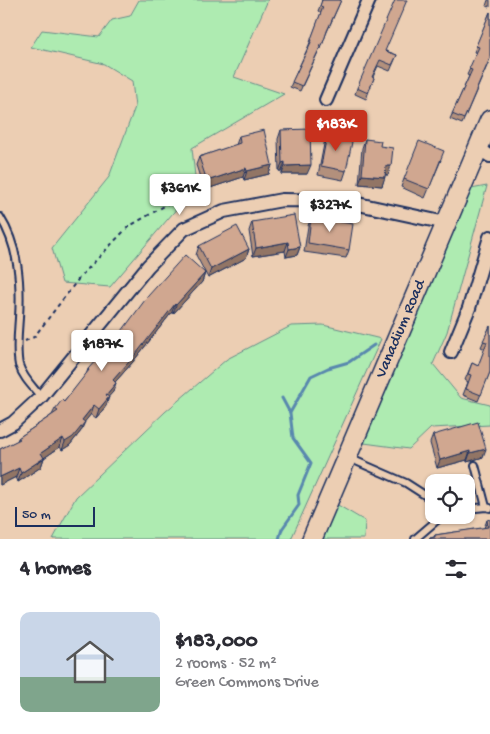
<!DOCTYPE html>
<meta charset="utf-8">
<style>
body{margin:0;font-family:"Gochi Hand",sans-serif;background:#f7f7f7;color:#2b2b33;height:100vh;display:flex;flex-direction:column;font-size:19px;white-space:nowrap}
*{box-sizing:border-box;margin:0}
p{font-size:16px;color:#7c7c81}
.icon{flex:none;width:28px;height:28px;fill:none;stroke:currentColor;stroke-width:2;stroke-linecap:round;stroke-linejoin:round}
.map{position:relative;height:539px;overflow:hidden}
.panel{display:flex;flex-direction:column;background:#fff;flex:1}
.panel>*{flex:none}
.buttons{position:absolute;left:425px;top:474px;display:grid;gap:10px}
.buttons a{display:grid;place-items:center;width:50px;height:50px;border-radius:10px;background:#fff;box-shadow:0 1px 4px #0004;font-size:25px}
.scale{position:absolute;left:15px;bottom:12px;width:80px;box-sizing:border-box;padding-left:5px;border:2px solid #1b2f5e;border-top:0;font-size:14px;line-height:18px;white-space:nowrap;color:#1b2f5e;-webkit-text-stroke:4px #ecceb3;paint-order:stroke}
.price{position:absolute;translate:-50% -42px;padding:0 11px;border-radius:5px;background:#fff;color:#222;font-size:16px;line-height:32px;filter:drop-shadow(0 1px 2px #0008)}
.price::after{content:'';position:absolute;left:50%;top:30px;width:15px;height:11px;margin-left:-8px;background:inherit;clip-path:polygon(0 0,100% 0,50% 100%)}
.price.selected{background:#c8321e;color:#fff}
ul{padding:0;list-style:none}
li{display:flex;align-items:center;gap:15px;height:125px;padding:0 20px}
li+li{border-top:1px solid #e1e1e2}
li span{display:grid;place-items:center;flex:none;width:140px;height:100px;border-radius:10px;color:#555}
li>.icon{margin-inline-start:auto}
span .icon{width:60px;height:60px;fill:#fffc;stroke-width:1}
li b{font-size:21px}
h2{display:flex;justify-content:space-between;align-items:center;height:60px;padding:0 20px;font-size:21px}
.map>svg:first-child{display:block}
.green{fill:#aeebb1;stroke:#648d88}
.lines{fill:none;stroke-linecap:round;stroke-linejoin:round}
.stream{stroke:#5988ae;stroke-width:3}
.lane-casing{stroke:#1b2f5e;stroke-width:10}
.street-casing{stroke:#1b2f5e;stroke-width:16}
.secondary-casing{stroke:#1b2f5e;stroke-width:22}
.path{stroke:#1b2f5e;stroke-width:2;stroke-dasharray:4 4;stroke-linecap:butt}
.lane{stroke:#ecceb3;stroke-width:6}
.street{stroke:#ecceb3;stroke-width:12}
.secondary{stroke:#ecceb3;stroke-width:19}
.wall{fill:#b3907c;stroke:#1b2f5e}
.shaded-wall{fill:#927565;stroke:#1b2f5e}
.building{fill:#d0a790;stroke:#1b2f5e}
.labels{text-anchor:middle;dominant-baseline:central;stroke-width:4;stroke-linejoin:round;paint-order:stroke}
.street-label{font-size:16px;fill:#1b2f5e;stroke:#ecceb3}
</style>
<div class="map">
<svg width="490" height="539" viewBox="0 0 490 539">
<rect width="100%" height="100%" fill="#ecceb3"/>
<filter id="ink" filterUnits="userSpaceOnUse"><feTurbulence type="fractalNoise" baseFrequency=".02" numOctaves="2"/><feDisplacementMap in="SourceGraphic" scale="10" xChannelSelector="R" yChannelSelector="G"/><feConvolveMatrix kernelMatrix="1 2 1 2 8 2 1 2 1" color-interpolation-filters="sRGB"/></filter>
<g filter="url(#ink)">
<!-- green -->
<path class="green" d="M139,0H268L234,77L284,94L192,148L196,186L110,287L62,283L52,248L109,177L135,107L132,81L104,64L31,47L42,30L99,37L112,20L130,16Z
M487,186L447,332L433,364L461,398L490,405V425L431,428L409,449L364,443L400,352L471,189Z
M323,325L381,339L291,539H53L76,497L165,412L227,359L291,326Z
M336,504L365,521L364,539H322Z"/>
<g class="lines">
<!-- stream -->
<path class="stream" d="M290,413L311,376L328,368L349,362L374,345
M279,539L282,529L299,505L298,495L311,463L293,438L290,413L282,398"/>
<!-- lane casing -->
<g class="lane-casing">
<path id="lane" d="M0,217C19,247 21,284 19,318C18,333 16,351 19,365C23,378 33,387 41,397
M349,458L406,483L434,501
M475,465L486,507
M466,509L486,507L490,508
M415,539L443,515"/>
</g>
<!-- street casing -->
<g class="street-casing">
<path id="street" d="M326,100L369,0
M478,148L490,156
M451,352L469,308L490,237
M0,430L13,423L41,397L148,266L184,229L224,211L282,200L344,201L446,223"/>
</g>
<!-- secondary casing -->
<g class="secondary-casing">
<g id="secondary">
<path id="s1" d="M312,539L490,120"/>
</g>
</g>
<!-- path -->
<path class="path" d="M25,341L34,337L80,277L128,227L190,191"/>
<!-- lane -->
<use href="#lane" class="lane"/>
<!-- street -->
<use href="#street" class="street"/>
<!-- secondary -->
<use href="#secondary" class="secondary"/>
</g>
<!-- wall -->
<path class="wall" d="M321,0H341L326,34L321,49L320,48L300,91L290,87L309,45L321,13L318,11L322,1Z
M488,0H490V7L486,6Z
M490,12V59L462,124L450,119L469,76L467,75L477,53L474,52Z
M386,51L397,55L390,71L378,66L373,77L374,78L366,99L355,94L357,88Z
M281,130L307,174H282V171H279L278,139Z
M328,130L340,140L346,171L343,180L318,175L325,139Z
M239,136L272,165L269,174L244,180L243,177L204,190L196,165L199,157L236,145Z
M365,139L380,146L388,175H385L382,186L359,184L362,148Z
M441,160L425,198L401,187L404,179Z
M311,217L349,250L346,258L304,252L308,226Z
M252,222L300,247L297,255L286,257L285,251L253,256L249,231Z
M199,246L249,249L246,258L208,278L196,255Z
M205,273L202,282L173,314L172,312L132,363L115,382L113,392L108,397L106,406L96,418L91,414L84,422L81,431L70,445L62,450L60,447L44,458L41,467L18,482L16,477L0,485V449L17,441L18,438L52,415L55,409L64,402L86,375L88,369Z
M490,326V372L478,401L463,395L468,382L465,380L472,363L478,366L485,349L481,347Z
M433,435L483,457L467,462V460L437,468L430,443Z
M487,520L490,539H429L430,538L434,537L435,535L484,528Z"/>
<!-- shaded-wall -->
<path class="shaded-wall" d="M285,162L282,171H279L282,163Z
M272,165L269,174L244,180L247,171Z
M311,165L307,174H282L285,166Z
M386,166H391L388,175L383,174Z
M246,168L243,177L204,190L207,181Z
M362,175L385,177L382,186L359,184Z
M288,242L285,251L253,256L256,248Z
M300,247L297,255L286,257L289,249Z
M249,249L246,258L208,278L211,269Z
M205,273L202,282L173,314L176,305Z
M175,304L172,312L132,363L109,389L113,380Z
M116,383L113,392L103,403L106,395Z
M109,397L106,406L96,418L99,409Z
M94,405L91,414L79,429L82,420Z
M85,422L81,431L70,445L62,450L65,442Z
M63,438L60,447L38,462L41,453Z
M486,449L483,457L467,462L470,453Z
M470,451L467,460L437,468L440,460Z
M44,458L41,467L18,482L21,473Z
M19,468L16,477L0,485V477Z"/>
<!-- building -->
<path class="building" d="M322,0H341L327,31L323,43H322L302,86L292,82L312,40L311,39L323,7L320,6Z
M395,0H407L385,51L397,55L392,65L380,60L372,77L374,78L368,93L357,88Z
M490,12V58L464,119L452,114L472,70L469,69L479,47L476,46Z
M310,129L311,165L285,166V162L282,163L281,130Z
M264,130L272,165L247,171L246,168L207,181L199,157L240,143L239,136Z
M328,130L342,132L340,140L352,142L346,171L321,166Z
M365,139L381,141L380,146L393,148L391,166H386L385,177L362,175Z
M419,141L444,151L429,189L404,179Z
M294,215L300,247L289,249L288,242L256,248L252,222Z
M311,217L353,224L349,250L308,243Z
M237,226L249,249L211,269L199,246Z
M185,255L205,273L176,305L175,304L136,354L113,380L116,383L106,395L109,397L99,409L94,405L82,420L85,422L73,437L65,442L63,438L41,453L44,458L21,473L19,468L0,477V449L20,439L18,438L58,411L55,409L62,400L64,402L89,370L88,369L122,331L148,296Z
M490,326V372L481,395L466,389L471,375L468,374L472,363L478,366L487,342L483,341Z
M478,422L486,449L470,453V451L440,460L433,435Z
M490,519V539H430V538L435,537V535L488,527L487,520Z"/>
</g>
<g class="labels">
<!-- street labels -->
<g class="street-label">
<text stroke="none"><textPath href="#s1" startOffset="228">Vanadium Road</textPath></text>
</g>
</g>
</svg>
<div class="buttons">
<a><svg class="icon" aria-label="locate" viewBox="0 0 24 24"><circle cx="12" cy="12" r="6"/><path d="M12 2v4M12 18v4M2 12h4M18 12h4"/></svg></a>
</div>
<div class="scale">50 m</div>
<b class="price selected" style="left:336px;top:152px">$183K</b>
<b class="price" style="left:180px;top:216px">$361K</b>
<b class="price" style="left:330px;top:233px">$327K</b>
<b class="price" style="left:102px;top:372px">$187K</b>
</div>
<section class="panel">
<h2>4 homes<svg class="icon" aria-label="filters" viewBox="0 0 24 24"><path d="M4 7h16M4 17h16"/><circle cx="9" cy="7" r="2"/><circle cx="15" cy="17" r="2"/></svg></h2>
<ul>
<li><span style="background:linear-gradient(#c9d6e8 65%,#7fa58c 0)"><svg class="icon" aria-label="home" viewBox="0 0 24 24"><path d="M3 11l9-7 9 7M6 9v11h12V9"/></svg></span><div><b>$183,000</b><p>2 rooms · 52 m²</p><p>Green Commons Drive</p></div></li>
</ul>
</section>
